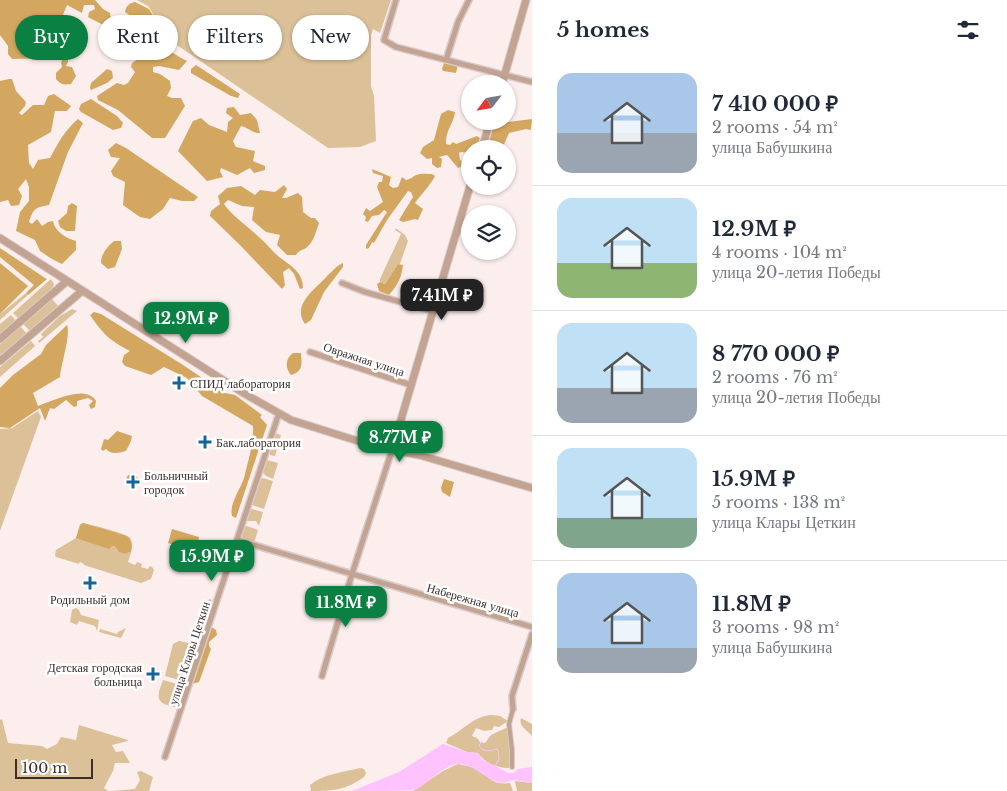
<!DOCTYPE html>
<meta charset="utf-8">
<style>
body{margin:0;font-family:"Libre Baskerville",serif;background:#f6f6f7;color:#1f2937;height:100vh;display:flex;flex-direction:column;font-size:19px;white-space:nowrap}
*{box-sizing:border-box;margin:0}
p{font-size:16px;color:#747a83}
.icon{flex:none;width:28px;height:28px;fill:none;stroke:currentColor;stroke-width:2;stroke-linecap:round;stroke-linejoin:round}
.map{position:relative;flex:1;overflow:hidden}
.details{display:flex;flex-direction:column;background:#fff;width:475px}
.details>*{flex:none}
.top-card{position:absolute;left:15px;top:15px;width:441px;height:45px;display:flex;gap:10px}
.needle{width:32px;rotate:239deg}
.buttons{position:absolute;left:461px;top:75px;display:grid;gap:10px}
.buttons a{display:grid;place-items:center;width:55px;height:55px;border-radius:50%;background:#fff;box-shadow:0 1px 4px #0004;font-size:25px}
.scale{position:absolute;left:15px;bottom:12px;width:78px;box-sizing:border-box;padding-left:5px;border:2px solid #3b2e2d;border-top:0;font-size:14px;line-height:18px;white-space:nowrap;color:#3b2e2d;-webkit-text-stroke:4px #fff;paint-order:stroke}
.price{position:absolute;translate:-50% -42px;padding:0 11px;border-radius:10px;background:#0b8043;color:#fff;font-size:16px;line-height:32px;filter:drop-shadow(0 1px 2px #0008)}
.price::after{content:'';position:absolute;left:50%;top:30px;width:15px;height:11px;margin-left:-8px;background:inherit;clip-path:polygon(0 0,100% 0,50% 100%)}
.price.active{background:#222;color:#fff}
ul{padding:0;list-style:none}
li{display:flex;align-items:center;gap:15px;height:125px;padding:0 25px}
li+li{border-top:1px solid #e0e1e3}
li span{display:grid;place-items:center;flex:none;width:140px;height:100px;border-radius:15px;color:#555}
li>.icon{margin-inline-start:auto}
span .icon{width:60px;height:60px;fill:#fffc;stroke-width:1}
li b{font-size:21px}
h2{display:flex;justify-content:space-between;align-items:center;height:60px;padding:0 25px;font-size:21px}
.tag{padding:0 18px;border-radius:22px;background:#fff;box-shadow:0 1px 4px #0004;font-size:18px;line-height:45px}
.tag.active{background:#0b8043;color:#fff}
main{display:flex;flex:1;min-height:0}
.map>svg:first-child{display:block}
.green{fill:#dbc098}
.forest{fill:#d4a761}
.water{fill:#fdc2ff}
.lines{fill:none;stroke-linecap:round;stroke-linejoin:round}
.stream{stroke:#fdc2ff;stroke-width:1}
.pedestrian-casing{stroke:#d9cbca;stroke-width:6}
.minor-casing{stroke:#d9cbca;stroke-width:8}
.tertiary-casing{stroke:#d9cbca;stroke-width:9}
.pedestrian{stroke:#c3a391;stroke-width:4}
.minor{stroke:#c3a391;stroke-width:5}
.tertiary{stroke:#c3a391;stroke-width:7}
.poi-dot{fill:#136698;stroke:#fff;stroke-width:2}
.labels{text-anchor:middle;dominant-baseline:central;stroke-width:5;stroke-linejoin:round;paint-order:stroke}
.street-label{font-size:12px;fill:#3b2e2d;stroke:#fff}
.poi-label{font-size:12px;fill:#3b2e2d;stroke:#fff;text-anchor:start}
</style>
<main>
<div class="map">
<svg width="532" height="791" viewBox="0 0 532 791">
<rect width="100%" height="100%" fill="#fceeed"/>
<!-- green -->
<path class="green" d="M137,0H391L380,33L373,29L371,35V86L374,96L376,141L360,147L328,148L171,41L148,6Z
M394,229H397L405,235L408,241L400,264H398L385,284L380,282V279L401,234Z
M51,279L54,284L51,292L19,319L13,313Z
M26,293L28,295L0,320V314Z
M52,299L58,306L30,331L23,324Z
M72,309L77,311L39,343L38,341L43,337L41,334L60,316Z
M11,315L16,321L0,335V324Z
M20,326L27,334L0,357V344Z
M31,341L35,346L0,377V367Z
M38,411L41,417L0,531V429L12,428Z
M275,433L281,435L275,456L270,455V451Z
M267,460L278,463L273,479L266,476L262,472Z
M263,478L273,481L264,509L252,505L260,479Z
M252,509L263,512L259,526L256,521H246L250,510Z
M83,523C91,525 126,533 130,538C135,545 130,555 128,562L135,565L137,562L142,564L141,567L148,569L150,566L152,567L154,570L151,579L141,583L84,565V564L80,562L79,564L56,557L55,555L56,550L76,538L80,524Z
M247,526L258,530L254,543L242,538L244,527Z
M209,599L212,600L202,629L199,628Z
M76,608L79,610L81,615L99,620L97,631L95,626L79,621L77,625L70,622L72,610Z
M126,628L121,638L99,632L100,629L117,634L118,632Z
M179,641L193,644L197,648L186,682L165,676L173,644Z
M163,680L185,686L179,705C174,708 172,707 167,705C153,701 160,689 163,680Z
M492,715L500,716L508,721L499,727L494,726L492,730L484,731L476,728L472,736L477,738L480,742L485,743L491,735L508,727L511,750L510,768C497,768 486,764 478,753L467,752L446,743L448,738C464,730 473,716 492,715Z
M521,718L532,724V736C527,730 518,726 521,718Z
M2,719L8,743L42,746L47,749L57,744L61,737L76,740L79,725L128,740V741L112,745L116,752L123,751L130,763H115L113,771L104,788L108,791H0V720Z
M458,764C463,765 469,766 474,768C489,774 490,786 510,783L513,791H413L443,771Z
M360,768L364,769L366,773L364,777C346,790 333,791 311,791L310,785C323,774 344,772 360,768Z
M141,771L153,777L149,791H112L135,789L140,780L137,772Z
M515,781L532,783V791H517Z"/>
<!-- forest -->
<path class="forest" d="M0,0H95L103,9L110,13L111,20L107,27L88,17L89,12L95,9L94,5H84L82,13L67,5L53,40L46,47L44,58L12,59L8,54V46L0,35Z
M135,2L149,9L160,26L168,24L172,31L167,35V38L161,37L156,30L147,27L125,12C126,6 129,3 135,2Z
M135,36H141L149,45C163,44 175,55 187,61L179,70L159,66L153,67V72L160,74L170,81L171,88L167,96L172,98H181L185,106L165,138H152L118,110L98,100L97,96L117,83L124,85L128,83L135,72L131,67L132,63L138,59L139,43L135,39Z
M68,53V62L66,66L72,67L76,76L71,84C64,85 61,85 56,79V73L62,67L61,63L63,57Z
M444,63L458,64L456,73L443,71L442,69Z
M196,65L240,94L238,98L231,96L191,73V69Z
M107,69L112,71L113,78L107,83L91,90L90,88L91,83Z
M9,79H12L16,91L26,102L25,106L19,113L22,115L33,105H44L48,96L54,94L71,106L67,111H55L51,132L28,145L29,163L33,169L38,160L50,158C58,143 65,130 78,119L83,123L68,152L49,205C34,208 34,208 29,222L32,224L37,219L42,226L48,222L53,221C55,232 66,238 76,241V250L62,264L52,259L40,251L35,240L16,231L20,212L29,201V187L26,179L18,189L22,196L19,205L11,206L8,200L0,202V81Z
M91,99L117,116L123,123L121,128L113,130L81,112L79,109L81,104Z
M234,107L240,115L251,113L257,120L260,133C253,134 248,127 241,126L233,141L236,147L255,151L253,161L265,166V170L254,173L250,168L237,175L221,168L220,171L223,177L207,181L178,151L193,121L201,118L209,125L227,132L228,122L233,118L226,113L227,108Z
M448,110L455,112C454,123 445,131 446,144L450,145L453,142L456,144L477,136L480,138L477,146H472L469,153L461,152L459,153L460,160L462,161L463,158H466C465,164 464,166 458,168L447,155L439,157L442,159L441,167L437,168L432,164V158L427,159L420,153L423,147L434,140L441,114Z
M532,119L531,130L526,129L509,133L502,149H487L495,121L508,122Z
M116,143L126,148L198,197L194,201H182L170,198L163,209L150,219L140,217L123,205L125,182L113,176L111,171L120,158L111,157L108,150Z
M372,169L391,177L389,185L393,188L398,187L402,177L406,180C411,179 412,177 416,175C422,173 427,174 432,174L435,176C431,184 421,195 415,203L423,209L418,220L415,219L403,222L399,220L413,197L411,192L408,191L387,220L374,243L372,242L369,248L366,249V245L387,212L384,210L379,215L372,216L368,222L365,221L366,217L363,214L366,208L370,211L383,202L377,187L379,182H382L383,176L373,173Z
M284,185L287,189L282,198H286L298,193L302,197L303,212L311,218H315L319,223C316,231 314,242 306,248C301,251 299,250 296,255H287L277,245L280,235L266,232L252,220L254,207L242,206L228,200L224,204C234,218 249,227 261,239C267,244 272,251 278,256C289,265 303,271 303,288L300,289L294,274L289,268L283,272L285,285L282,289L240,245L210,216L211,211L220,204L218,196L227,188L241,186L255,195L260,190L275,192Z
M72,203L77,206L75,231H66L60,227L58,221L67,213L68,206Z
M114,241H121L122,249L115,267L108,269L101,263C101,254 107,247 114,241Z
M0,248L45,278L47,279L28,295L26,293L34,285L0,257Z
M0,263L28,286L0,314Z
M343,263V267L324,292L311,320L305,324C291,304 317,288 328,275C334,270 336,266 343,263Z
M398,264L403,265C402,277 397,286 389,295L379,291L377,284L380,282L385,284Z
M94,312L101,314L183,365L217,388L225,393L235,395L262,415L260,417L267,425L236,518L232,516C229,504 240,490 244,478C248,462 254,443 253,426L202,396L187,378L164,367L151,375L125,366L122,362L124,355L130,351C109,340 103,334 90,315Z
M67,325C71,335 61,364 60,377L33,393L38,406C53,401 86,384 96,401L95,407L91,409L89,405L93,401L88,398L77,401V406L74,407L66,400L54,409L50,408L45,421L40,408L10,428L0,427V388L13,375L41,354L46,345Z
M293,353H301C302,365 303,371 291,375C285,368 285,359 293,353Z
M117,431L132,436L131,441L126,451C118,453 112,455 106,449L103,451L101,449L104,439L108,440Z
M126 480a6 6 0 1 1 12 0a6 6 0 1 1-12 0Z
M444,479L454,482L450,497L442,492L441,488Z
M83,523L127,536C132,540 132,546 131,552H128L127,554L119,552L115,546H112L109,549L76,538L80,526Z
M172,529L199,537L198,544L194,551L168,543Z
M211,627L216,630L217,635L209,642V646L211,649L199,682L192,684Z"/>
<!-- water -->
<path class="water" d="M443,744L467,752L478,753L483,760L509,773H513L518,769L532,767V783L513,780C492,791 479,764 458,764C444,764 427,785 415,790C405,791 365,791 352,791L399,772Z"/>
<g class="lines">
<!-- stream -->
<path class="stream" d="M482,740L479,746C484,752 489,752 496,749L498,750L499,759L495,766"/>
<!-- pedestrian casing -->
<g class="pedestrian-casing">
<path id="pedestrian" d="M512,767V750L509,724L513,709"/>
</g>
<!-- minor casing -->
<g class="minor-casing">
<path id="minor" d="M396,0L384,40L396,47L532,82
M446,60L458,22L469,0
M342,283L365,292L433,311
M310,352L411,385
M237,540L532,627
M322,676L352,574L392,450
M513,709L512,696L532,634
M165,757L279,413"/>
</g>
<!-- tertiary casing -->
<g class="tertiary-casing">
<path id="tertiary" d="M502,84L526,0
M482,149L490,121
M0,238L245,394L291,420L377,447L419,455L532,488
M0,339L67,281
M0,361L82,291
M392,450L470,186"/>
</g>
<!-- pedestrian -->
<use href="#pedestrian" class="pedestrian"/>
<!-- minor -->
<use href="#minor" class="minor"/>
<!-- tertiary -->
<use href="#tertiary" class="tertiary"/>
</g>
<!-- markers -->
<g class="poi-dot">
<path d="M176.5 375.5h5v5h5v5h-5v5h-5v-5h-5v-5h5z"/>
<path d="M202.5 434.5h5v5h5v5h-5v5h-5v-5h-5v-5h5z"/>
<path d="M130.5 474.5h5v5h5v5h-5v5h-5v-5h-5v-5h5z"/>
<path d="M87.5 575.5h5v5h5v5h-5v5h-5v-5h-5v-5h5z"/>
<path d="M150.5 666.5h5v5h5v5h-5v5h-5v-5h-5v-5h5z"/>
</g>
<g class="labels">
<!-- street labels -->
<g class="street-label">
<text transform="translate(364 359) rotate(18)">Овражная улица</text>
<text transform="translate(473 600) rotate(16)">Набережная улица</text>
<text transform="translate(189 653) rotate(-72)">улица Клары Цеткин</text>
</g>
<!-- poi labels -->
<g class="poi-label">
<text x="190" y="383">СПИД лаборатория</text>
<text x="216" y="442">Бак.лаборатория</text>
<text x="144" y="475">Больничный<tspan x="144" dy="14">городок</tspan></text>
<text x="90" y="599" text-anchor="middle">Родильный дом</text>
<text x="142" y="667" text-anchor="end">Детская городская<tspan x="142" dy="14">больница</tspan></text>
</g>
</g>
</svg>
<div class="buttons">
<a><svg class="needle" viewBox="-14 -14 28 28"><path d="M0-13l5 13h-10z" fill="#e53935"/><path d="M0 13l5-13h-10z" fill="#747a83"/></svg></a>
<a><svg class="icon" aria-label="locate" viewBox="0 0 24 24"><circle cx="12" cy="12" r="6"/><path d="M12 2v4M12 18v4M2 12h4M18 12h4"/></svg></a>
<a><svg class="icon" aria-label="layers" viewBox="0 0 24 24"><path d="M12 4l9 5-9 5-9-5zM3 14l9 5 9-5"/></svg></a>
</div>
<div class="scale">100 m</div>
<b class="price active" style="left:442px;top:321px">7.41M ₽</b>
<b class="price" style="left:186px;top:344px">12.9M ₽</b>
<b class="price" style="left:400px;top:463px">8.77M ₽</b>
<b class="price" style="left:212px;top:582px">15.9M ₽</b>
<b class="price" style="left:346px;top:628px">11.8M ₽</b>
<div class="top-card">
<a class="tag active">Buy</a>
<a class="tag">Rent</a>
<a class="tag">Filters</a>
<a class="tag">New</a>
</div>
</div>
<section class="details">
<h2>5 homes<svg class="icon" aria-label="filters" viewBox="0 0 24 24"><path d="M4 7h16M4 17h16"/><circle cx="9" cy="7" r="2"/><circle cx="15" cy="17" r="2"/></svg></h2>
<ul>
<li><span style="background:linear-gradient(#a9c7e8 60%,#9aa5b1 0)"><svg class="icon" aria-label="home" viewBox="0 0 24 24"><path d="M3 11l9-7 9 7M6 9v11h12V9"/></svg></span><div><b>7 410 000 ₽</b><p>2 rooms · 54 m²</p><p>улица Бабушкина</p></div></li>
<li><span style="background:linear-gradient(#bfe0f5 65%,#8fb573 0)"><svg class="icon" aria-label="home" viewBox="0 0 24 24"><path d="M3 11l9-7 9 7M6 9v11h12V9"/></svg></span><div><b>12.9M ₽</b><p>4 rooms · 104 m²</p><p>улица 20-летия Победы</p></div></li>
<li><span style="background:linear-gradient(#bfe0f5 65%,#9aa5b1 0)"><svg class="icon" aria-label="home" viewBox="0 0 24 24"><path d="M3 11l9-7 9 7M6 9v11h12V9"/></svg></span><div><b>8 770 000 ₽</b><p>2 rooms · 76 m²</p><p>улица 20-летия Победы</p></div></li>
<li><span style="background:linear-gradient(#bfe0f5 70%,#7fa58c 0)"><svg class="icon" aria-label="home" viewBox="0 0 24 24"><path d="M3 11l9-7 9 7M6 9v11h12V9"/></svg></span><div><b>15.9M ₽</b><p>5 rooms · 138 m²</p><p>улица Клары Цеткин</p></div></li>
<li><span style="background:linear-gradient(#a9c7e8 75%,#9aa5b1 0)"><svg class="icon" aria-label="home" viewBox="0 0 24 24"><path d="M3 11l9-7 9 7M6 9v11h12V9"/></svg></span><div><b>11.8M ₽</b><p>3 rooms · 98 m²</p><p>улица Бабушкина</p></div></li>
</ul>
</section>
</main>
